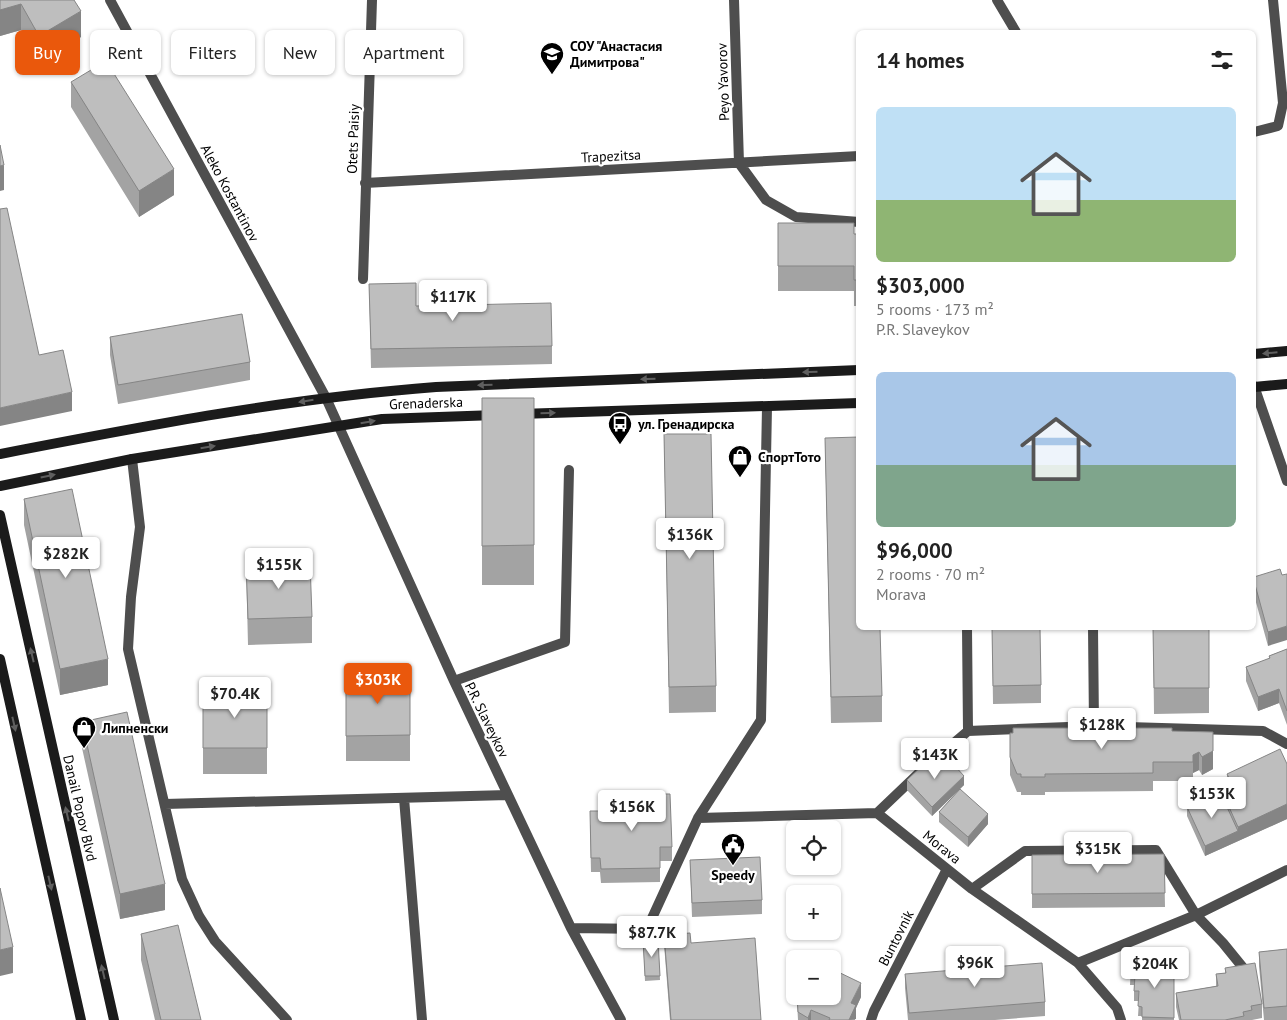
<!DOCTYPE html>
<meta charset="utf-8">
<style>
body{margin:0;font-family:"PT Sans",sans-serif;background:#f6f6f6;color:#222;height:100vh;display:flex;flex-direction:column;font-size:19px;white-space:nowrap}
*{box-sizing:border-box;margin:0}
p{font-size:16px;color:#767676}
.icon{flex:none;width:28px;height:28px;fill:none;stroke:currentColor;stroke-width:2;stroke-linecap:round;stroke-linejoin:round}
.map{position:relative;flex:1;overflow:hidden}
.details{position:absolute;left:856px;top:30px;width:400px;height:600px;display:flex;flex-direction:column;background:#fff;border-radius:8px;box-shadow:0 1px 4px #0004}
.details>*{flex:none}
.hud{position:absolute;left:15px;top:30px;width:475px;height:45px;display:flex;gap:10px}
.fabs{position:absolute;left:786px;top:820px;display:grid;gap:10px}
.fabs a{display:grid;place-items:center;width:55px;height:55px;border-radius:8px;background:#fff;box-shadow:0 1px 4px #0004;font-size:25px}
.price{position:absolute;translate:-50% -42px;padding:0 11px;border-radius:5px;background:#fff;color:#222;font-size:16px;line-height:32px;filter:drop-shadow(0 1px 2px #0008)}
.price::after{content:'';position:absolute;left:50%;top:30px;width:15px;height:11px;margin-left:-8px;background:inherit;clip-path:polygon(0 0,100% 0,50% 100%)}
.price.active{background:#ea580c;color:#fff}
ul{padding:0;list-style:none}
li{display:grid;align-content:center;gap:10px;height:265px;padding:0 20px}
li span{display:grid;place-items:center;height:155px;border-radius:8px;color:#555}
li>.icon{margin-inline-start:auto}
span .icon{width:90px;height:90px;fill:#fffc;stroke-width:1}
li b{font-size:21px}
h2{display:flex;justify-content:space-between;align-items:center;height:60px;padding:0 20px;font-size:21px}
.chip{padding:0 18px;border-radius:8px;background:#fff;box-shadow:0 1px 4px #0004;font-size:18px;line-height:45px}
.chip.active{background:#ea580c;color:#fff}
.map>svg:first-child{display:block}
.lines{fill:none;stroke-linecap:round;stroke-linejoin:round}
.street{stroke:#4e4e4e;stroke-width:10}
.secondary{stroke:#1b1b1b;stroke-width:10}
.wall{fill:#a3a3a3}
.shaded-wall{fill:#858585}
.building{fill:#bebebe;stroke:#858585}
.oneway{fill:#5f5f5f}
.labels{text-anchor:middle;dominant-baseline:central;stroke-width:4.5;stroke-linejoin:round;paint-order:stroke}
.poi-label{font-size:14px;font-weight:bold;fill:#000;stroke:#fff;text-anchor:start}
.street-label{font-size:14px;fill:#000;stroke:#fff}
</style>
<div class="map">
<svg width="1287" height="1020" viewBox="0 0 1287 1020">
<rect width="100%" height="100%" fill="#fff"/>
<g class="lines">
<!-- street -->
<path class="street" d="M110,0L326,398L454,681L571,928L621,1020
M734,0L739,163L766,200L796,217L859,222
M997,0L1016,32
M1254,132L1278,126L1283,103L1273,0
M365,183L859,156
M363,279L372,0
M1254,386L1287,481
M132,459L140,527L131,597L128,649L182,879L199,916L215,941L287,1020
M1093,628L1094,726
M454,681L565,642L569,470
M968,731L1094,726L1263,731L1287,744
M404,798L422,1020
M165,804L508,795
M877,813L921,771L968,731L967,628
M698,818L877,813L972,889L1078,963L1117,1008L1121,1020
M972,889L1025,851L1156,850L1196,915L1223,943L1249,975
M571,928L647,929L698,818L761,720L767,407
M1078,963L1196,915L1287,870
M871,1020L874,1011L947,869"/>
<!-- secondary -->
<path class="secondary" d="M1254,354L1287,351
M1254,387L1287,384
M520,414L859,403
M0,454C144,426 289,398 436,387L859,370
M0,486L132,459L382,419L496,415
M0,515L114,1020
M0,659L81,1020"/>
</g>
<!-- wall -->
<path class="wall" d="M0,0H74L81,37L39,61L21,30L0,36Z
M71,82L174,195L139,217L71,107Z
M778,223L854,234H859V306H854V291H778Z
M369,284L416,306L552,346V364L371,368Z
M110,337L250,362V380L118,404L110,355Z
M482,398H534V585H482Z
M664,434L716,686V712L669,713Z
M825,438L882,696V722L831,723Z
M24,499L108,685L60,695L24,525Z
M246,562L312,617V643L248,645Z
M1282,575L1268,646L1254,595V581Z
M992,628L1041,685V703L993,704Z
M1153,628H1209V713L1154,714Z
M1287,649V725L1279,703L1258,711L1246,681V667L1269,659V656Z
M346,675H410V761H346Z
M203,689H267V774H203Z
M82,722L165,910L120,919L82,748Z
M1172,731L1213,732V769L1202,775L1199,770L1193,773V781H1153V791L1045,792V795H1021V792H1017L1010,775V733Z
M1287,764V819L1205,856L1187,816V807L1220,792V787L1227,784V774Z
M934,765L964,785L960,789L988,824L968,847L939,822V812L958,791L932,816L907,790V780Z
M590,825L672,847V861H660V882L601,883L600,872H591Z
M1164,854L1165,907L1032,908V855Z
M690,860L762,900V914L692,917Z
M141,934L201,1020H155L141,960Z
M664,935L761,1020H670L664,944Z
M658,939L660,980L645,981L643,940Z
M1287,949V1020H1264L1259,966V952Z
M1131,963L1174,964V1020H1142V1016H1138L1139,1001H1134V985H1130Z
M1225,968L1262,1004V1018L1252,1020H1179L1176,1007V993L1216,986V974L1225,973Z
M905,974L1045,1002V1016L995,1020H908L905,988Z
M796,996H832L861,997L856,1008L855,1020H798L797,1001H796Z"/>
<!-- shaded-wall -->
<path class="shaded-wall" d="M21,4V30L0,36V10Z
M81,11V37L39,61V36Z
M4,165V190L0,191V166Z
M174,169V195L139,217V191Z
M72,392V411L0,426V408Z
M1287,626V640L1268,646V632Z
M108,659V685L60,695V669Z
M1279,689V703L1258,711V697Z
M1213,751V769L1202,775V757Z
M1199,752V770L1193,773V755Z
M964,776V785L932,816V807Z
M1287,804V819L1205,856V846L1238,831V827Z
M988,814V824L968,847V837Z
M165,884V910L120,919V894Z
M13,947V973L0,976V950Z
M861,983V997L856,1008V1019L849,1020L851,1003Z
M811,1010V1020H808V1018Z"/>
<!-- building -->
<path class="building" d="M0,0H74L81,11L39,36L21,4L0,10Z
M106,61L174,169L139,191L71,82Z
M0,145L4,165L0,166Z
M7,208L39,355L63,350L72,392L0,408V209Z
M778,223H854V234H859V280H854V266H778Z
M416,283V306L551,303L552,346L371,349L369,284Z
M242,314L250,362L118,385L110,337Z
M482,398H534V545L482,546Z
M664,434H711L716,686L669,687Z
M859,437V628H880L882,696L831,697L825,438Z
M72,489L108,659L60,669L24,499Z
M246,562H310L312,617L248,619Z
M1280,569L1282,575L1287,574V626L1268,632L1254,581V577Z
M992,628H1040L1041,685L993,686Z
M1153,628H1209V688H1154Z
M1287,649V711L1279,689L1258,697L1246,667L1270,658L1269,656Z
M346,675H410V735L346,736Z
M203,689H267V748H203Z
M127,712L165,884L120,894L82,722Z
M1013,728H1172V731L1213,732V751L1202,757L1199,752L1193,755V762H1153V773L1045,774V777H1021V774H1017L1010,757V733H1013Z
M1280,749L1287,764V804L1238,827L1220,787L1231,782L1227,774Z
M945,755L964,776L932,807L907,780L929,759L934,765Z
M960,789L988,814L968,837L939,812Z
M1220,792L1238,831L1205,846L1187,807Z
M627,794H670L672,847H660V868L601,869L600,858H591L590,811H601V809L617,808V806L627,805Z
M1164,854L1165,893L1032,894V855Z
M760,857L762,900L692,903L690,860Z
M0,888L13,947L0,950Z
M178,925L201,1020H161L141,934Z
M690,933L691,943L755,938L761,1020H671L664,935Z
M658,939L660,976H645L643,940Z
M1287,949V1006L1264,1008L1259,952Z
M1042,963L1045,1002L909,1013L905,974Z
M1131,963L1174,964V1018L1142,1017V1007L1138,1006L1139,991H1134L1135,975H1130Z
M1255,963L1262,1004L1251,1006L1252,1010L1243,1012L1244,1016L1225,1020H1181L1176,993L1218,986L1216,974L1226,973L1225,968Z
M832,969L861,983L851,1003L856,1005L849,1020H829L830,1018L811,1010L808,1018L798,1012L797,996H832Z"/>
<!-- one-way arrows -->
<defs><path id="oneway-solid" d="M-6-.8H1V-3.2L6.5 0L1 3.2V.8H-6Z" transform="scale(1.25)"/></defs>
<g class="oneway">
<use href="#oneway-solid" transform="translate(1270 353) rotate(175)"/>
<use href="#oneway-solid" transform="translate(810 372) rotate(178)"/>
<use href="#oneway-solid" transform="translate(648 379) rotate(178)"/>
<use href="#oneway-solid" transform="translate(485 385) rotate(178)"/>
<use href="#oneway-solid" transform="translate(306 401) rotate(171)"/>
<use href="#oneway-solid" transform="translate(548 413) rotate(-2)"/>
<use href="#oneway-solid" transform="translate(368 422) rotate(-10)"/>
<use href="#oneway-solid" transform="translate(208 447) rotate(-9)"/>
<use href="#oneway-solid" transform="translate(48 476) rotate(-12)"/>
<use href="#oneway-solid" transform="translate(32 655) rotate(-103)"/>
<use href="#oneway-solid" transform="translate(14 724) rotate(77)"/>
<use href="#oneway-solid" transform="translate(67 814) rotate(-103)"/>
<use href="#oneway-solid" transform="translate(50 883) rotate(77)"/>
<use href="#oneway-solid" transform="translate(103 972) rotate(-103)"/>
</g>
<!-- icons -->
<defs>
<g id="school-pin" transform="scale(1.25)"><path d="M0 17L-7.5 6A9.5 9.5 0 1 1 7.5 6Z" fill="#000" stroke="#fff"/><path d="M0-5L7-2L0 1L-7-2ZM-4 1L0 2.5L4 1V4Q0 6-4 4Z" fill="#fff"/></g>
<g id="bus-pin" transform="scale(1.25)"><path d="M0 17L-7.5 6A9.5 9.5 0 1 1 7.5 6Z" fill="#000" stroke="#fff"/><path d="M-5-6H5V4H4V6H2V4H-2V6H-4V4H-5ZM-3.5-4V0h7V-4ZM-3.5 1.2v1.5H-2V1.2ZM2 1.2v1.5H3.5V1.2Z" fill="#fff"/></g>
<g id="shop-pin" transform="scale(1.25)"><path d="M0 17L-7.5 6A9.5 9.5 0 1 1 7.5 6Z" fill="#000" stroke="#fff"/><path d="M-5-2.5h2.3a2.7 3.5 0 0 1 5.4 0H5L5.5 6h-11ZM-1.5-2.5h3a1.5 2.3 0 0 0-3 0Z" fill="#fff"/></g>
<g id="civic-pin" transform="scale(1.25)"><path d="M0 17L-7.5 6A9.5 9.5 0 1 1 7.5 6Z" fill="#000" stroke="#fff"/><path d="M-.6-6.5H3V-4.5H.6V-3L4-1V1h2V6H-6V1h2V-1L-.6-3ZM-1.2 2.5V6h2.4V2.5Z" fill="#fff"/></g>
</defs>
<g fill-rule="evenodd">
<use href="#school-pin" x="552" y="54"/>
<use href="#bus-pin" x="620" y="424"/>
<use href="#shop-pin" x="740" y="457"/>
<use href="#shop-pin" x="84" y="728"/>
<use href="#civic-pin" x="733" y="845"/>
</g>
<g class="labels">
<!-- poi labels -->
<g class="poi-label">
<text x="570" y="46">СОУ "Анастасия<tspan x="570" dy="16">Димитрова"</tspan></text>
<text x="638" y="424">ул. Гренадирска</text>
<text x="758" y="457">СпортТото</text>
<text x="102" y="728">Липненски</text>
<text x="733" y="875" text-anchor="middle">Speedy</text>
</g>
<!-- street labels -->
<g class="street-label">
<text transform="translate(723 82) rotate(-92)">Peyo Yavorov</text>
<text transform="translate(353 139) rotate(-88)">Otets Paisiy</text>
<text transform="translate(611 156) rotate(-3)">Trapezitsa</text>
<text transform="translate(230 193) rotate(62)">Aleko Kostantinov</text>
<text transform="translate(426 403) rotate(-2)">Grenaderska</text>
<text transform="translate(487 720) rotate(64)">P.R. Slaveykov</text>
<text transform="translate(80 808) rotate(77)">Danail Popov Blvd</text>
<text transform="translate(942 847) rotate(39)">Morava</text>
<text transform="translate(896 938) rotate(-63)">Buntovnik</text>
</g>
</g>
</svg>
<div class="fabs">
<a><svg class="icon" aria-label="locate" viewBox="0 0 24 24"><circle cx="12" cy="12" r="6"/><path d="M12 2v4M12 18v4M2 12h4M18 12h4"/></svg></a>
<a>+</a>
<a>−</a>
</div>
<b class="price" style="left:453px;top:322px">$117K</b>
<b class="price" style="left:690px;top:560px">$136K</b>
<b class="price" style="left:66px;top:579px">$282K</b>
<b class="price" style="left:279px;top:590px">$155K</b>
<b class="price active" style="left:378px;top:705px">$303K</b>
<b class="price" style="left:235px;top:719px">$70.4K</b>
<b class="price" style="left:1102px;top:750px">$128K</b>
<b class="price" style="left:935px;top:780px">$143K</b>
<b class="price" style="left:1212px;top:819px">$153K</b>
<b class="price" style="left:632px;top:832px">$156K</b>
<b class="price" style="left:1098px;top:874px">$315K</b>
<b class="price" style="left:652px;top:958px">$87.7K</b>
<b class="price" style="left:975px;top:988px">$96K</b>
<b class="price" style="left:1155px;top:989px">$204K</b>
<div class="hud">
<a class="chip active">Buy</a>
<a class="chip">Rent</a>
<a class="chip">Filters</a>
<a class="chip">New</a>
<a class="chip">Apartment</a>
</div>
<section class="details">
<h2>14 homes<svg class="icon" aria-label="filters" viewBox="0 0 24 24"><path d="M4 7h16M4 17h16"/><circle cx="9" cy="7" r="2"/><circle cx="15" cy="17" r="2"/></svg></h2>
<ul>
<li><span style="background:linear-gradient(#bfe0f5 60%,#8fb573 0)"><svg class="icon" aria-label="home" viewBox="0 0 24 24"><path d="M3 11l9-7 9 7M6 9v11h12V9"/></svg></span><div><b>$303,000</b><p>5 rooms · 173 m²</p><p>P.R. Slaveykov</p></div></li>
<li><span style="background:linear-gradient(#a9c7e8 60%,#7fa58c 0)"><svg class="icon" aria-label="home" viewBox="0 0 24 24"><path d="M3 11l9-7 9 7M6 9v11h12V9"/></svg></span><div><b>$96,000</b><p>2 rooms · 70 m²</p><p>Morava</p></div></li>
</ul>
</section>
</div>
